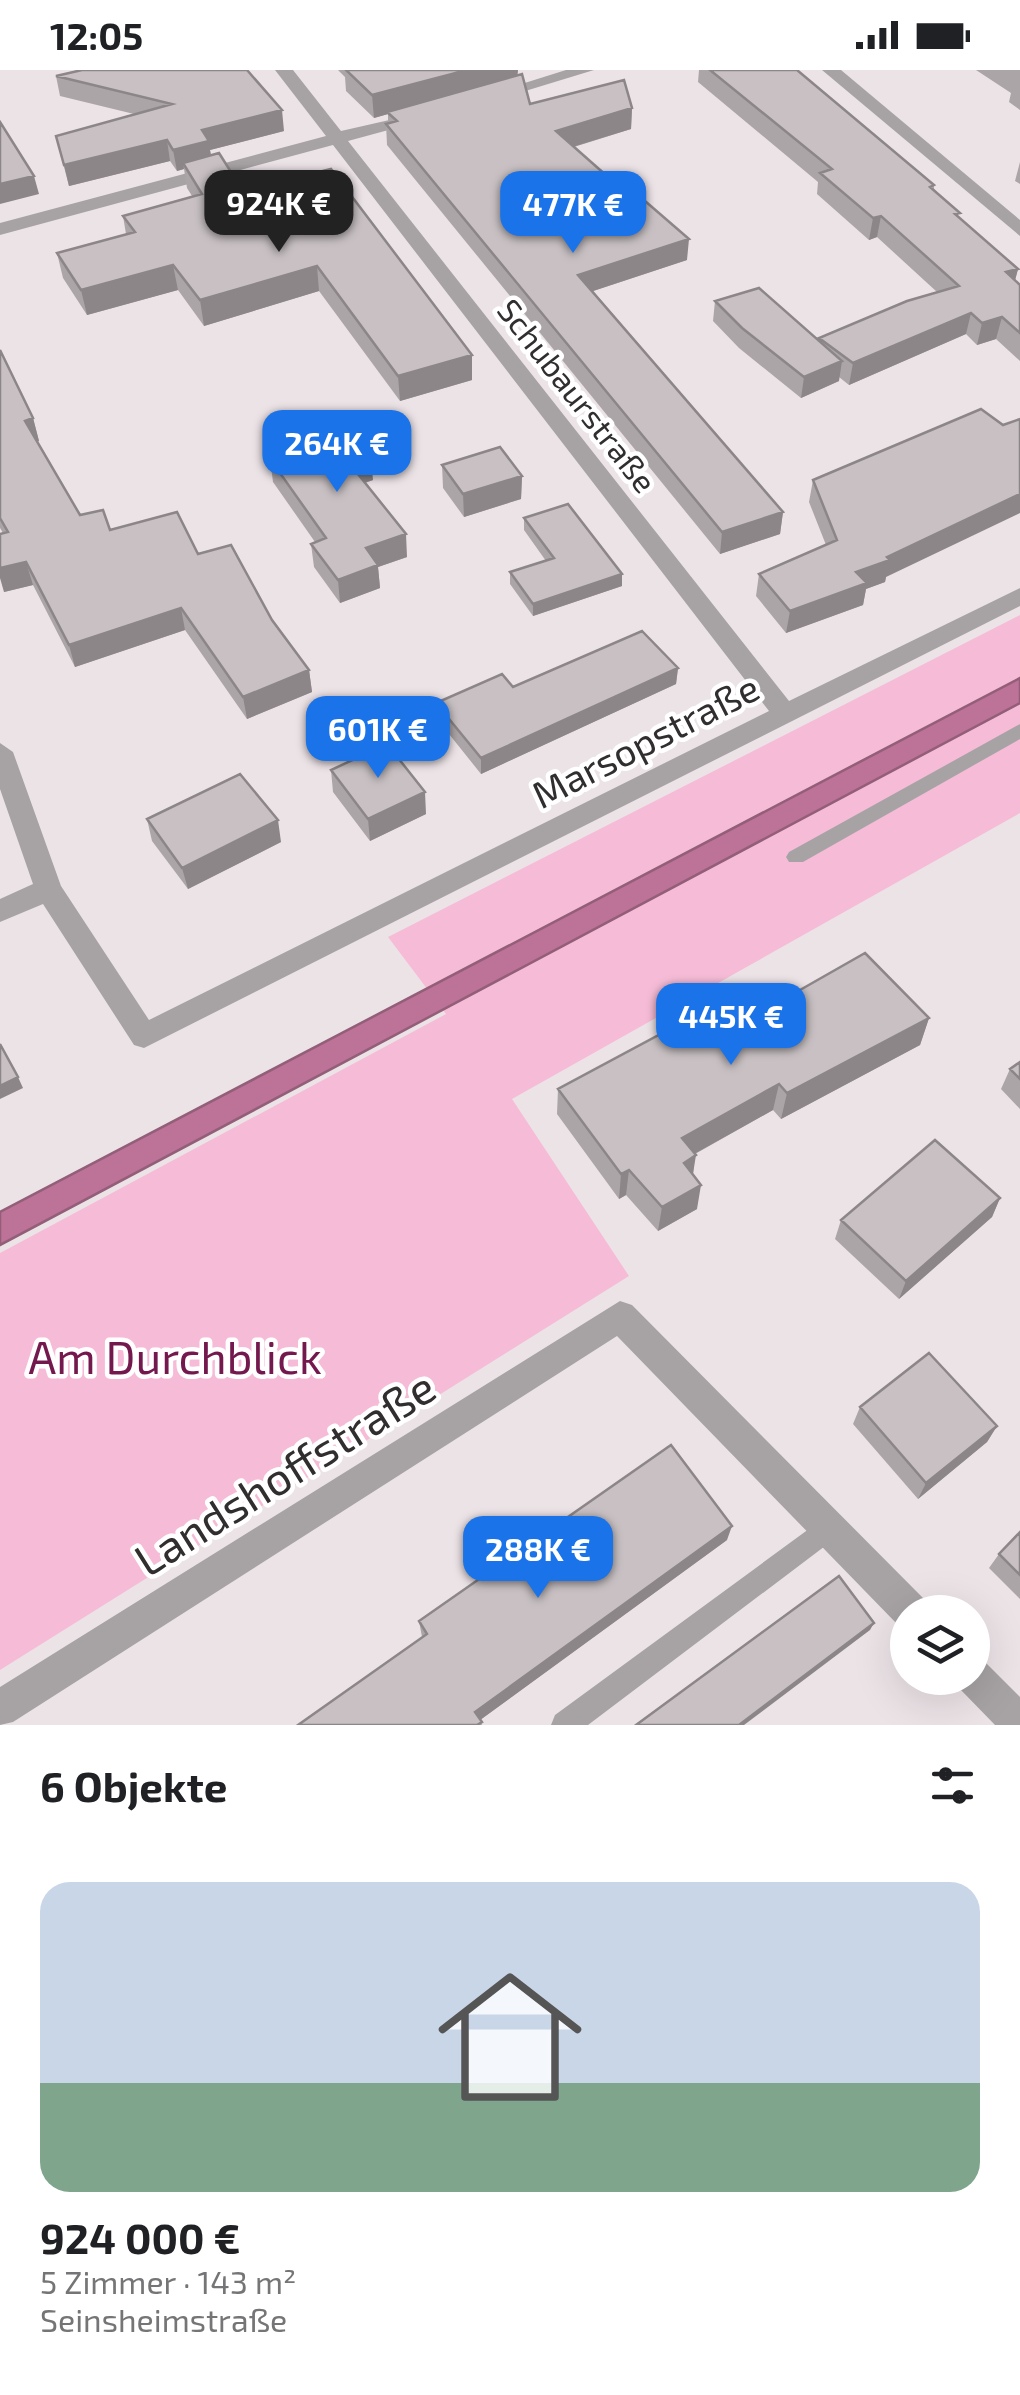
<!DOCTYPE html>
<html lang="de">
<meta charset="utf-8">
<style>
body{margin:0;font-family:"Exo 2",sans-serif;background:#f2f2f2;color:#202124;height:100vh;display:flex;flex-direction:column;font-size:38px;white-space:nowrap}
*{box-sizing:border-box;margin:0}
p{font-size:32px;color:#757577}
.icon{flex:none;width:55px;height:55px;fill:none;stroke:currentColor;stroke-width:2;stroke-linecap:round;stroke-linejoin:round}
.map{position:relative;height:1655px;overflow:hidden}
.panel{display:flex;flex-direction:column;background:#fff;flex:1}
.panel>*{flex:none}
.fabs{position:absolute;left:890px;top:1525px;display:grid;gap:20px}
.fabs a{display:grid;place-items:center;width:100px;height:100px;border-radius:50%;background:#fff;box-shadow:0 10px 40px #0002;font-size:50px}
.price{position:absolute;translate:-50% -85px;padding:0 22px;border-radius:20px;background:#1a73e8;color:#fff;font-size:32px;line-height:65px;filter:drop-shadow(0 2px 5px #0008)}
.price::after{content:'';position:absolute;left:50%;top:60px;width:30px;height:22px;margin-left:-15px;background:inherit;clip-path:polygon(0 0,100% 0,50% 100%)}
.price.current{background:#222;color:#fff}
ul{padding:0;list-style:none}
li{display:grid;align-content:center;gap:20px;height:530px;padding:0 40px}
li span{display:grid;place-items:center;height:310px;border-radius:30px;color:#555}
li>.icon{margin-inline-start:auto}
span .icon{width:180px;height:180px;fill:#fffc;stroke-width:1}
li b{font-size:42px}
h2{display:flex;justify-content:space-between;align-items:center;height:120px;padding:0 40px;font-size:42px}
.status{display:flex;justify-content:space-between;align-items:center;height:70px;padding:0 50px;background:#fff;direction:ltr}
.status svg{height:28px;fill:currentColor}
.map>svg:first-child{display:block}
.green{fill:#f6bcd7}
.water{fill:#bd7297;stroke:#935e78;stroke-width:2.5}
.lines{fill:none;stroke-linecap:round;stroke-linejoin:round}
.service{fill:#a7a3a5;fill-rule:evenodd}
.minor{fill:#a7a3a5;fill-rule:evenodd}
.tertiary{fill:#a7a3a5;fill-rule:evenodd}
.wall{fill:#aca5a8}
.shaded-wall{fill:#8c8688}
.building{fill:#c8c0c3;stroke:#8c8688;stroke-width:2.5}
.labels{text-anchor:middle;dominant-baseline:central;stroke-width:9;stroke-linejoin:round;paint-order:stroke}
.far-street-label{font-size:32px;fill:#312e2f;stroke:#fff}
.street-label{font-size:38px;fill:#312e2f;stroke:#fff}
.near-park-label{font-size:45px;fill:#73194d;stroke:#fff}
.near-street-label{font-size:45px;fill:#312e2f;stroke:#fff}
</style>
<div class="status"><b>12:05</b><svg viewBox="0 0 49 12"><path d="M0 12V9h3v3zM5 12V6h3v6zM10 12V3h3v9zM15 12V0h3v12zM26 1h20v11H26zM47 4h2v5h-2z"/></svg></div>
<div class="map">
<svg width="1020" height="1655" viewBox="0 0 1020 1655">
<rect width="100%" height="100%" fill="#ece3e7"/>
<!-- green -->
<path class="green" d="M1020,545V743L512,1029L629,1206L0,1600V1183L446,944L388,867Z"/>
<!-- water -->
<path class="water" d="M1020,608V633L0,1175V1142Z"/>
<g class="lines">
<!-- service -->
<path class="service" d="M1020,654V669L803,792H789L786,787L789,782Z
M828,1445L837,1449L841,1458L837,1467L588,1655H551L555,1645Z"/>
<!-- minor -->
<path class="minor" d="M275,0H293L341,61L429,41V49L348,71L789,631L1020,518V536L144,978L134,975L43,834L0,852V829L33,814L0,719V673L13,682L61,816L149,950L769,641L333,75L0,165V153L326,66Z
M566,0H594L489,32L480,27Z
M620,1231L632,1235L924,1529L929,1542H908V1559L898,1555L617,1266L13,1652L0,1655V1617Z
M972,1587L985,1592L1020,1627V1655H995L959,1618L954,1608H972Z"/>
<!-- tertiary -->
<path class="tertiary" d="M822,0H841L1020,150V166Z"/>
</g>
<!-- wall -->
<path class="wall" d="M338,0H518L517,5L530,34L632,38L631,59L574,77L687,190L593,221L783,442L780,464L720,484L387,75L386,54L388,53V44L374,48L346,21L345,7Z
M699,0H797L934,115V119L959,147L1018,199L1015,211L1020,215V291L996,269L977,275L966,264L849,315L839,307V311L801,328L739,278L713,251L715,231L819,270V268L937,222L877,167L869,170L817,124L818,112L698,12Z
M976,0H1020V40L1009,32L1011,23Z
M56,6L284,61L210,80L211,85L243,121L472,310L400,331L319,221L204,256L178,220L87,245L63,208L57,183L126,164L123,146L192,126L187,118L184,99L177,101L170,91L69,116L56,66L134,44L60,26Z
M1020,92V114L1015,111Z
M0,280L33,348L39,371H37L80,445L110,460L198,484L272,550L309,600L312,622L247,649L185,560L75,597L33,515L4,522L3,463L0,458Z
M1003,355L886,507L885,512L866,519L863,535L786,563L756,526L759,504L826,475L809,432L813,410Z
M290,359L373,410L365,413L407,487L378,497L380,518L340,533L314,497L311,474L315,472L273,412L270,389L293,382Z
M442,395L522,406L521,429L464,447L443,418Z
M524,448L622,504V516L533,546L510,514V502L546,491L524,460Z
M678,598L676,614L481,704L437,649L436,633Z
M331,700L426,744L370,771L333,722Z
M147,749L281,772L188,819L152,771Z
M756,945L929,948L920,975L781,1049L773,1040L695,1084L693,1104L697,1139L658,1161L626,1125L619,1129L557,1044L558,1019Z
M1020,992V1039L1001,1019L1010,999Z
M1000,1128L992,1147L899,1229L835,1169L841,1150Z
M860,1337L997,1356L987,1372L918,1429L853,1354Z
M1020,1462V1529L989,1498L999,1484Z
M727,1470L480,1650L482,1655H298L422,1567L419,1551Z"/>
<!-- shaded-wall -->
<path class="shaded-wall" d="M467,0H518L517,9L387,42L388,44L374,48L372,25Z
M632,38L631,59L556,82V61Z
M282,40L284,61L210,80L212,92L183,93L184,99L177,101L173,80L202,60Z
M167,70L170,91L69,116L64,95Z
M34,106L39,124L0,134V114Z
M881,146L877,167L869,170L873,148Z
M689,169L687,190L578,226V205Z
M173,195L178,220L87,245L81,220Z
M317,196L319,221L204,256L200,230Z
M1018,199L1012,221L1006,202Z
M971,243L966,264L849,315L853,293Z
M1002,247L996,269L977,275L982,253Z
M472,285V310L400,331L398,306Z
M842,291L839,311L801,328L804,307Z
M33,348L39,371L31,373L25,351Z
M371,387L373,410L352,417L350,394Z
M522,406L521,429L464,447L463,424Z
M1020,424V443L886,507L885,512L866,519L863,535L786,563L790,541L856,502Z
M783,442L780,464L720,484L722,462Z
M406,464L407,487L378,497L380,518L340,533L338,510L366,478Z
M26,492L33,515L4,522L0,508V498Z
M622,504V516L533,546V534Z
M181,538L185,560L75,597L69,575Z
M678,598L676,614L481,704V688Z
M309,600L312,622L247,649L243,627Z
M425,722L426,744L370,771L368,749Z
M278,750L281,772L188,819L182,798Z
M929,948L920,975L781,1049L787,1023Z
M18,1007L23,1018L0,1029V1016Z
M779,1014L773,1040L678,1093L682,1068Z
M696,1085L692,1110L684,1093Z
M629,1100L626,1125L619,1129L621,1104Z
M701,1115L697,1139L658,1161L662,1137Z
M1000,1128L992,1147L899,1229L906,1211Z
M997,1356L987,1372L918,1429L926,1413Z
M732,1456L727,1470L476,1653L475,1642Z
M874,1553L870,1560L744,1655H739Z"/>
<!-- building -->
<path class="building" d="M82,0H247L282,40L202,60L209,71L173,80L167,70L64,95L56,66L172,34L56,6Z
M346,0H467L372,25Z
M710,0H797L934,115L930,117L960,143L955,144L1018,199L1006,202L1020,215V263L1002,247L982,253L971,243L853,293L819,268L907,231L959,216L881,146L873,148L820,103L832,99Z
M522,4L530,34L624,10L632,38L556,61L616,114L623,112L689,169L578,205L783,442L722,462L386,54L397,51L387,42Z
M0,52L34,106L0,114Z
M219,83L243,121L331,99L472,285L398,306L317,196L200,230L173,195L81,220L57,183L135,162L123,146L202,124L183,93Z
M759,218L842,291L804,307L742,258L715,231Z
M0,280L33,348L25,351L80,445L103,440L110,460L177,442L198,484L231,475L272,550L309,600L243,627L181,538L69,575L26,492L0,498V464L8,462L0,448Z
M981,339L1003,355L1020,349V424L887,487L890,490L856,502L867,513L790,541L759,504L837,470L813,410Z
M337,343L371,387L350,394L406,464L366,478L378,495L338,510L311,474L326,468L270,389L305,378L290,359Z
M500,377L522,406L463,424L442,395Z
M568,434L622,504L533,534L510,502L554,488L524,448Z
M642,561L678,598L481,688L436,633L502,604L513,617Z
M387,674L425,722L368,749L331,700Z
M240,704L278,750L182,798L147,749Z
M865,883L929,948L787,1023L779,1014L682,1068L696,1085L684,1093L701,1115L662,1137L629,1100L621,1104L558,1019L737,923L756,945Z
M0,974L18,1007L0,1016Z
M1020,992V1009L1010,999Z
M935,1070L1000,1128L906,1211L841,1150Z
M929,1283L997,1356L926,1413L860,1337Z
M671,1375L732,1456L475,1642L482,1652L477,1655H298L427,1564L419,1551Z
M1020,1462V1505L999,1484Z
M839,1506L874,1553L739,1655H636Z"/>
<g class="labels">
<!-- far-street labels -->
<g class="far-street-label">
<text transform="translate(578 325) rotate(52)">Schubaurstraße</text>
</g>
<!-- street labels -->
<g class="street-label">
<text transform="translate(645 670) rotate(-27)">Marsopstraße</text>
</g>
<!-- near-park labels -->
<g class="near-park-label">
<text x="175" y="1286">Am Durchblick</text>
</g>
<!-- near-street labels -->
<g class="near-street-label">
<text transform="translate(284 1402) rotate(-32)">Landshoffstraße</text>
</g>
</g>
</svg>
<div class="fabs">
<a><svg class="icon" aria-label="layers" viewBox="0 0 24 24"><path d="M12 4l9 5-9 5-9-5zM3 14l9 5 9-5"/></svg></a>
</div>
<b class="price current" style="left:279px;top:185px">924K €</b>
<b class="price" style="left:573px;top:186px">477K €</b>
<b class="price" style="left:337px;top:425px">264K €</b>
<b class="price" style="left:378px;top:711px">601K €</b>
<b class="price" style="left:731px;top:998px">445K €</b>
<b class="price" style="left:538px;top:1531px">288K €</b>
</div>
<section class="panel">
<h2>6 Objekte<svg class="icon" aria-label="filters" viewBox="0 0 24 24"><path d="M4 7h16M4 17h16"/><circle cx="9" cy="7" r="2"/><circle cx="15" cy="17" r="2"/></svg></h2>
<ul>
<li><span style="background:linear-gradient(#c9d6e8 65%,#7fa58c 0)"><svg class="icon" aria-label="home" viewBox="0 0 24 24"><path d="M3 11l9-7 9 7M6 9v11h12V9"/></svg></span><div><b>924 000 €</b><p>5 Zimmer · 143 m²</p><p>Seinsheimstraße</p></div></li>
</ul>
</section>
